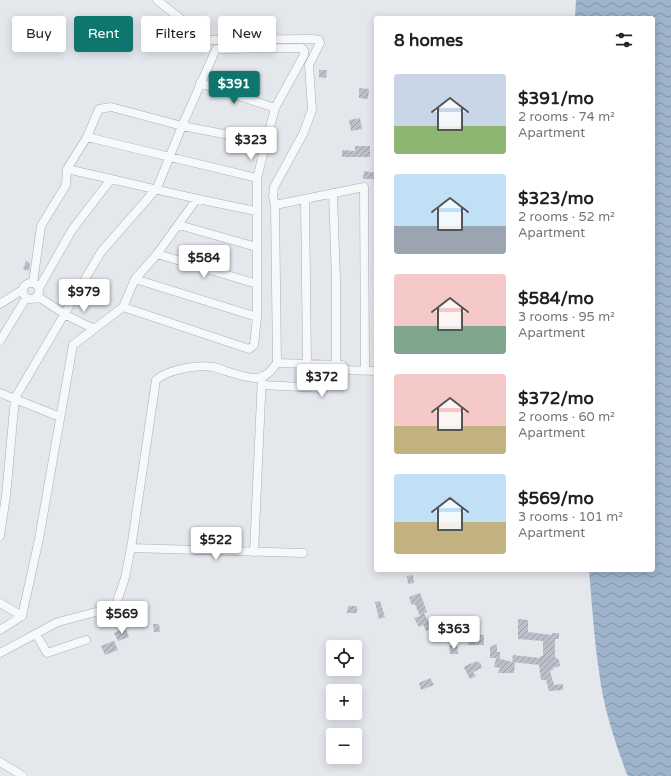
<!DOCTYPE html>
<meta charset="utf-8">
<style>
body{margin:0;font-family:"Varela Round",sans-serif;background:#f6f6f6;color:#202124;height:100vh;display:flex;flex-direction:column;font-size:15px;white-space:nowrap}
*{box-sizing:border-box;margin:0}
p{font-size:13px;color:#757577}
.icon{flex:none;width:22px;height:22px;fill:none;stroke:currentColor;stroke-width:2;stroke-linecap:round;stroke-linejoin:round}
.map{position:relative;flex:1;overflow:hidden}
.sheet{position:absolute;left:374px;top:16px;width:281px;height:556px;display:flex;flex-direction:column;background:#fff;border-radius:4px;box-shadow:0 2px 10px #0003}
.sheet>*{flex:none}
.hud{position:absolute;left:12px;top:16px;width:302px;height:36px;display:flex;gap:8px}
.buttons{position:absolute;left:326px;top:640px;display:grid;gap:8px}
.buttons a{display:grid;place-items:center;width:36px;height:36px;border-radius:4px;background:#fff;box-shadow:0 2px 10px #0003;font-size:20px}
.price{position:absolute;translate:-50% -34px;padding:0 9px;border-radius:4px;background:#fff;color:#222;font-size:13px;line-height:26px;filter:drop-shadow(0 1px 2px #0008)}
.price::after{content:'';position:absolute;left:50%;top:24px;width:12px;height:9px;margin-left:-6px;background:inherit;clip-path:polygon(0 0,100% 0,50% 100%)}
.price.current{background:#0f766e;color:#fff}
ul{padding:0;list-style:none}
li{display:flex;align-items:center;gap:12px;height:100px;padding:0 20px}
li span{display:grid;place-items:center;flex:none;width:112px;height:80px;border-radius:4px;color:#555}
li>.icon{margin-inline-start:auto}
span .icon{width:48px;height:48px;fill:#fffc;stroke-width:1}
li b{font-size:17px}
h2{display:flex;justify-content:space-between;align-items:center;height:48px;padding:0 20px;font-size:17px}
.pill{padding:0 14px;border-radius:4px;background:#fff;box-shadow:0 2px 10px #0003;font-size:14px;line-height:36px}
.pill.current{background:#0f766e;color:#fff}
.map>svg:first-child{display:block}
.water{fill:url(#water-waves)}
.building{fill:url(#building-hatch)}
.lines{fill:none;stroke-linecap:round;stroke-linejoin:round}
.minor-casing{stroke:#a9aeb7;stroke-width:9}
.minor{stroke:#f7f8fa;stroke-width:8}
</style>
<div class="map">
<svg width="671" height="776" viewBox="0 0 671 776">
<defs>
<pattern id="water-waves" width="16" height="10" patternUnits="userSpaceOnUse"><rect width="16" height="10" fill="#9fb4cc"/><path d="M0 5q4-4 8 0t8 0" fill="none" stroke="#8293a7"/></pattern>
<pattern id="building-hatch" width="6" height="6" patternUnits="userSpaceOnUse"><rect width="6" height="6" fill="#bbc0ca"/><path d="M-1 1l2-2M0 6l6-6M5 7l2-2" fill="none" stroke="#989da6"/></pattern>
</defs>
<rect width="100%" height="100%" fill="#e4e7ec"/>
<!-- water -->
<path class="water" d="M576,0H671V776H628L626,772C614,739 603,706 599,671C594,638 592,604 589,570H653V18H575Z"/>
<!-- building -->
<path class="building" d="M319,70H327L326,78L319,77Z
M359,88L369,89L368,99L359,98Z
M360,118L362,129L351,131L349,120Z
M355,146H370V157H342V150L355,151Z
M364,171L376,173V179H363Z
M26,261L30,263L29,271L23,269Z
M413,575L414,583L408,584L407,576Z
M420,593L427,612L424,613L432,629L426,631L423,625L419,627L414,618L420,616L415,604L412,605L409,597Z
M380,601L385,617L379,619L375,602Z
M348,606H357V613H347Z
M518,619L528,620V632L552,635V633H559V639H555V657L559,660L560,666L553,668V670L550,671L554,685L563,684V690L549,691L546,680H541L539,665L512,662L513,655L540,658V656H543V641L518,639Z
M153,624H159L160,632H154Z
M125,628L129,637L118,641L114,633Z
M468,630H474V635H484V645H468Z
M114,641L118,650L105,655L101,646Z
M497,644V652H500V658H497L515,663L514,673H498L500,668L494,667L496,658H490V647Z
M449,645H457L458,654H450Z
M477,661L478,663L480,662L482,668L473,672L476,676L470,679L464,668L465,666Z
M430,678L434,685L421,690L419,683Z"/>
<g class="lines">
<!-- minor casing -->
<g class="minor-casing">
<path id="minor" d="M200,83L275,108
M87,137L257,178
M333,193L336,281V365
M305,199L307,364
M275,205L364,187L365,366
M256,211C192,199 130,183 67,169L87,137L99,109L111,107L182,126L266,142
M179,225L256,247
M157,254L257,284
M135,279L257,317
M23 291a8 8 0 1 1 16 0a8 8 0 1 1-16 0Z
M33,283L41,226L66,185L67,169
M39,288L72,230L111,179
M37,296L66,315L94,329
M0,304L22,290
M0,341L26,298
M277,363L342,365
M262,385L321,388C329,383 334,373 343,370L376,371
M0,393L60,417
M0,536L6,496L15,398L101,252L157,188L182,126L216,49L302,48L304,51V55L275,108L257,178V317L254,345L249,349L123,307
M131,548L303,553
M254,552L262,376
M0,603L22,616
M0,630L22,616L39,539L73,345L123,307L135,279L157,254L196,200
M36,634L47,653L86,640
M0,653L58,622L115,607L125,578L132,542L156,380C167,370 198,364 213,367C225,370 245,379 258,378C267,377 272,369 277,363L275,205L273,196L274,187L303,134L312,110L309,65L320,43L319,40L313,39L210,40L205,38L157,0
M0,762L23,776"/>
</g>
<!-- minor -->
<use href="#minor" class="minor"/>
</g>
</svg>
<div class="buttons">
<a><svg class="icon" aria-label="locate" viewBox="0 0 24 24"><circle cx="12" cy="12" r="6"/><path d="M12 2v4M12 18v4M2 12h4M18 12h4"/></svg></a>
<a>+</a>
<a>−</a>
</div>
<b class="price current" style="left:234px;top:105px">$391</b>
<b class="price" style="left:251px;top:161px">$323</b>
<b class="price" style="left:204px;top:279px">$584</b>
<b class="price" style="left:84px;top:313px">$979</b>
<b class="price" style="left:322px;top:398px">$372</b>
<b class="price" style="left:216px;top:561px">$522</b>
<b class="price" style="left:122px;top:635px">$569</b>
<b class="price" style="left:454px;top:650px">$363</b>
<div class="hud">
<a class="pill">Buy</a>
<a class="pill current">Rent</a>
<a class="pill">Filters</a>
<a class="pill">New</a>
</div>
<section class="sheet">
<h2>8 homes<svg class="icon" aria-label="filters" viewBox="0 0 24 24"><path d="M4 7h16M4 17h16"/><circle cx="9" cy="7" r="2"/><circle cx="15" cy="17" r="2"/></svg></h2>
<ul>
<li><span style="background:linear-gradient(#c9d6e8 65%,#8fb573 0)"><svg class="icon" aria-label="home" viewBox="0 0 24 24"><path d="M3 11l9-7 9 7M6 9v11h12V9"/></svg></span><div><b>$391/mo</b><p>2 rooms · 74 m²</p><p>Apartment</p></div></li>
<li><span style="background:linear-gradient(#bfe0f5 65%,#9aa5b1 0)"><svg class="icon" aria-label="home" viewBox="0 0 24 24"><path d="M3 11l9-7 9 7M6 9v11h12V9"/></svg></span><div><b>$323/mo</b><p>2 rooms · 52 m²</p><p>Apartment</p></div></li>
<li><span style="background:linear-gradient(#f6c9c9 65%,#7fa58c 0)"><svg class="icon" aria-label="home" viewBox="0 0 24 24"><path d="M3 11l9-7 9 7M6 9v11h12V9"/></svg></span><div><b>$584/mo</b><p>3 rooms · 95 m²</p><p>Apartment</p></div></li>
<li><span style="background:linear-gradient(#f6c9c9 65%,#c2b280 0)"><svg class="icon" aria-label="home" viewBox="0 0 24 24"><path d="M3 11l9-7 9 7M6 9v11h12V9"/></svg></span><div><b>$372/mo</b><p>2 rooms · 60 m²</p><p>Apartment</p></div></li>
<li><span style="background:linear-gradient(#bfe0f5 60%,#c2b280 0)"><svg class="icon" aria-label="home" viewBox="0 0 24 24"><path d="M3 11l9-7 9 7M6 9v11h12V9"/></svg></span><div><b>$569/mo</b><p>3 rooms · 101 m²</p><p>Apartment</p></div></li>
</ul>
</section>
</div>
